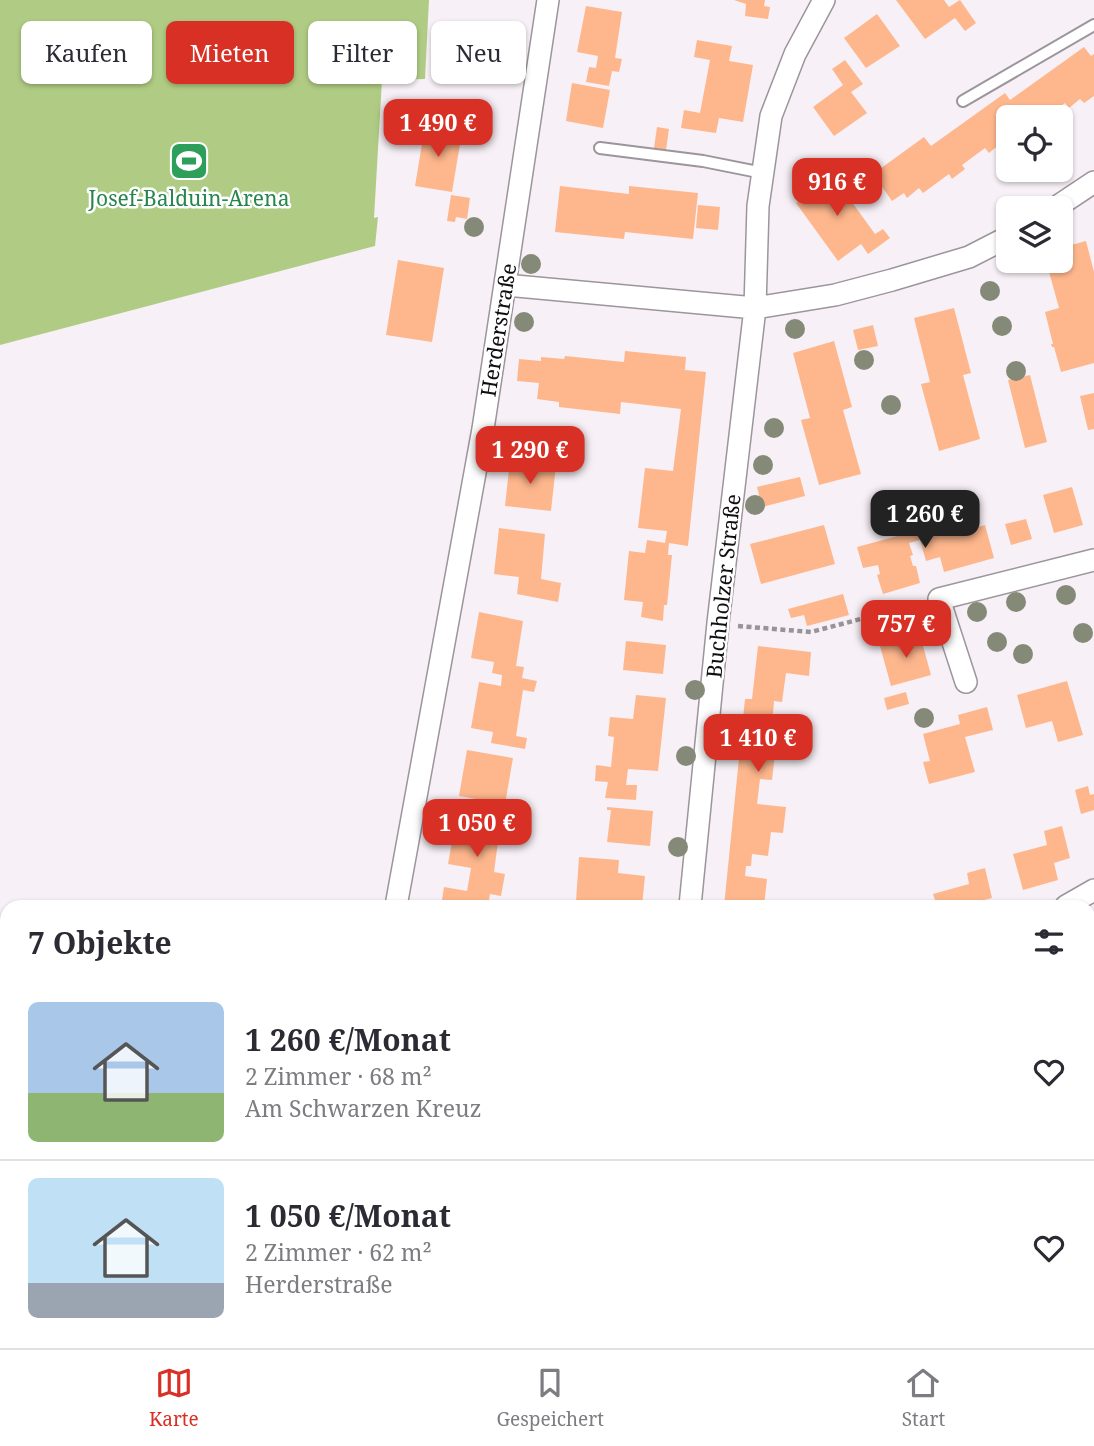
<!DOCTYPE html>
<html lang="de">
<meta charset="utf-8">
<style>
body{margin:0;font-family:"Noto Serif",serif;background:#f2f2f3;color:#2b2b33;height:100vh;display:flex;flex-direction:column;font-size:26px;white-space:nowrap}
*{box-sizing:border-box;margin:0}
p{font-size:23px;color:#7c7c81}
.icon{flex:none;width:38px;height:38px;fill:none;stroke:currentColor;stroke-width:2;stroke-linecap:round;stroke-linejoin:round}
.map{position:relative;flex:1;overflow:hidden}
.details{position:absolute;left:0px;top:900px;width:1096px;height:450px;display:flex;flex-direction:column;background:#fff;border-radius:21px 21px 0 0;box-shadow:0 2px 5px #0004}
.details>*{flex:none}
.top-card{position:absolute;left:21px;top:21px;width:700px;height:63px;display:flex;gap:14px}
.fabs{position:absolute;left:996px;top:105px;display:grid;gap:14px}
.fabs a{display:grid;place-items:center;width:77px;height:77px;border-radius:10px;background:#fff;box-shadow:0 2px 5px #0004;font-size:35px}
.price{position:absolute;translate:-50% -60px;padding:0 16px;border-radius:14px;background:#d93025;color:#fff;font-size:23px;line-height:46px;filter:drop-shadow(0 2px 4px #0008)}
.price::after{content:'';position:absolute;left:50%;top:42px;width:21px;height:16px;margin-left:-10px;background:inherit;clip-path:polygon(0 0,100% 0,50% 100%)}
.price.active{background:#222;color:#fff}
ul{padding:0;list-style:none}
li{display:flex;align-items:center;gap:21px;height:175px;padding:0 28px}
li+li{border-top:2px solid #e1e1e2}
li span{display:grid;place-items:center;flex:none;width:196px;height:140px;border-radius:10px;color:#555}
li>.icon{margin-inline-start:auto}
span .icon{width:84px;height:84px;fill:#fffc;stroke-width:1}
li b{font-size:30px}
h2{display:flex;justify-content:space-between;align-items:center;height:84px;padding:0 28px;font-size:30px}
.chip{padding:0 24px;border-radius:10px;background:#fff;box-shadow:0 2px 5px #0004;font-size:24px;line-height:63px}
.chip.active{background:#d93025;color:#fff}
.dock{display:flex;justify-content:space-around;align-items:center;height:98px;border-top:2px solid #e1e1e2;background:#fff;font-size:19px;color:#7c7c81}
.dock a{display:grid;justify-items:center;gap:4px}
.dock .active{color:#d93025}
.map>svg:first-child{display:block}
.green{fill:#b0cc84}
.building{fill:#feb78d}
.lines{fill:none;stroke-linecap:round;stroke-linejoin:round}
.lane-casing{stroke:#9c959b;stroke-width:14}
.street-casing{stroke:#9c959b;stroke-width:24}
.path{stroke:#989397;stroke-width:4.5;stroke-dasharray:5 3.5;stroke-linecap:butt}
.lane{stroke:#fff;stroke-width:10}
.street{stroke:#fff;stroke-width:21}
.tree{fill:#858977}
.labels{text-anchor:middle;dominant-baseline:central;stroke-width:5;stroke-linejoin:round;paint-order:stroke}
.leisure-label{font-size:21px;fill:#27864d;stroke:#fff}
.street-label{font-size:21px;fill:#100e10;stroke:#fff}
</style>
<div class="map">
<svg width="1094" height="1348" viewBox="0 0 1094 1348">
<rect width="100%" height="100%" fill="#f7f0f6"/>
<!-- green -->
<path class="green" d="M0,0H429L425,79L382,80L374,218L378,217L375,246L0,345Z
M0,1330L7,1331V1342H83L121,1348H0Z"/>
<!-- building -->
<path class="building" d="M734,0H765L764,6L770,7L768,19L745,16L746,4Z
M896,0H944L949,7L960,0L976,23L965,31L955,18L925,39Z
M586,6L622,12L615,58L622,59L619,72L612,71L609,86L586,82L589,67L596,68L598,56L577,52Z
M877,14L900,46L866,68L844,38Z
M697,40L732,46L729,61L753,65L743,122L719,118L716,133L681,128L684,110L700,113L710,60L694,57Z
M1084,47L1091,56L1094,54V96L1084,103L1080,99L1069,108L1065,103L1046,117H1008V145L1004,148L1000,144L989,153L985,148L962,165L965,169L952,179L949,174L923,193L919,188L907,198L904,193L892,201L873,174L924,137L931,146L1005,93L1010,100Z
M845,60L863,84L851,92L867,113L834,136L813,107L843,85L832,69Z
M572,83L610,90L603,128L566,121Z
M474,108L485,110L481,131L470,129Z
M425,126L462,132L452,192L415,186Z
M657,127L669,129L666,150L654,148Z
M816,174L823,184L833,176L875,234L883,229L890,238L868,254L861,244L838,261L796,203L804,197L798,188Z
M560,186L629,194V186L698,193L693,239L625,232L624,239L555,232Z
M451,195L470,198L467,219L456,217L455,222L447,221Z
M698,205L720,207L718,230L696,228Z
M1086,241L1094,272V363L1061,372L1054,347H1052L1051,344H1053L1045,312L1059,308L1046,261H1060V248Z
M398,260L444,268L432,342L386,335Z
M954,308L971,373L963,375L980,439L939,451L921,384L930,382L914,318Z
M873,325L878,346L858,350L853,330Z
M834,341L852,407L843,410L861,474L819,485L801,420L810,418L793,353Z
M625,351L686,357L685,370L706,372L688,546L669,543L668,555H672L667,605H664L663,621L641,617L643,602L624,600L629,551L645,553L647,540L665,543L667,531L638,528L645,468L673,471L681,409L621,402L620,414L559,407V402L537,399L539,383L517,381L519,359L541,361V357L564,359L565,356L624,362Z
M1030,375L1047,442L1025,448L1008,380Z
M1094,393V429L1088,430L1080,396Z
M510,460L556,465L551,511L505,506Z
M800,477L805,496L762,507L757,487Z
M1072,487L1083,525L1054,533L1043,495Z
M911,509L916,525L952,515L957,533L985,525L994,558L944,572L940,557L926,561L920,540L909,543L913,555L910,556L913,566H916L920,583L883,594L877,575L880,574L878,565L863,568L857,547L905,534L899,512Z
M1026,519L1032,539L1011,545L1005,524Z
M824,525L835,564L761,584L750,544Z
M499,528L545,534L541,579L561,583L558,602L517,594L519,577L494,574Z
M843,594L849,615L807,626L804,615L791,618L788,609Z
M479,612L523,621L516,666L524,667L522,678L537,681L534,692L523,690L516,736L527,738L525,749L491,743L493,732L471,728L479,682L501,686L502,675L492,673L494,662L471,658Z
M920,635L931,675L891,686L880,646Z
M626,641L666,645L663,674L623,670Z
M758,646L811,652L809,676L786,673L782,702L774,701L772,726L778,727L772,780L760,779L757,804L786,807L783,833L771,832L768,856L752,854L751,866H746L745,876L767,879L764,906H724L745,699H752Z
M1067,681L1083,735L1058,742L1052,721L1026,728L1017,695Z
M906,692L909,704L887,710L884,698Z
M636,695L666,698L658,771L628,769L626,785H637L636,800L605,798L608,782L595,781L596,765L611,767L614,737L608,736L610,717L633,719Z
M987,707L993,730L965,737L975,772L929,784L923,762L930,761L923,734L960,724L958,715Z
M467,750L513,758L505,804L459,796Z
M1088,786L1090,795L1094,794V810L1081,814L1075,790Z
M607,807L653,811L650,846L607,842L611,810H607Z
M480,811L515,817L512,828L501,826L497,849L494,872L505,874L501,896L490,894L488,906H441L444,887L467,891L471,868L448,864L456,819L479,822Z
M1062,826L1070,858L1054,863L1058,880L1023,890L1013,854L1047,845L1044,831Z
M579,857L619,860L618,873L645,876L642,906L576,901Z
M985,868L992,898L976,902L977,906H937L933,894L969,884L967,873Z
M1094,943V1000L1088,991V946Z
M1094,1108V1142L1088,1133V1111Z
M417,1342H466L467,1348H417Z
M698,1342H728L731,1348H686Z"/>
<g class="lines">
<!-- lane casing -->
<g class="lane-casing">
<path id="lane" d="M963,101L1094,25
M600,148L703,161L763,173
M1088,1281L1094,1277
M981,1348L990,1342"/>
</g>
<!-- street casing -->
<g class="street-casing">
<path id="street" d="M1055,208L1094,182
M505,285L755,308L835,295L892,280L969,257L1008,237
M966,682L939,599L1094,560
M396,906L483,429L548,0
M690,906L718,623L755,308L758,206L771,116L795,54L824,0
M1066,906L1094,890
M1088,1222L1094,1219
M391,1342L392,1348
M771,1342L775,1348
M266,1348L301,1342
M892,1348L901,1342"/>
</g>
<!-- path -->
<path class="path" d="M738,626L811,632L918,604"/>
<!-- lane -->
<use href="#lane" class="lane"/>
<!-- street -->
<use href="#street" class="street"/>
</g>
<!-- trees -->
<g class="tree">
<circle cx="474" cy="227" r="10"/>
<circle cx="531" cy="264" r="10"/>
<circle cx="990" cy="291" r="10"/>
<circle cx="524" cy="322" r="10"/>
<circle cx="1002" cy="326" r="10"/>
<circle cx="795" cy="329" r="10"/>
<circle cx="864" cy="360" r="10"/>
<circle cx="1016" cy="371" r="10"/>
<circle cx="891" cy="405" r="10"/>
<circle cx="774" cy="428" r="10"/>
<circle cx="763" cy="465" r="10"/>
<circle cx="755" cy="505" r="10"/>
<circle cx="1066" cy="595" r="10"/>
<circle cx="1016" cy="602" r="10"/>
<circle cx="977" cy="612" r="10"/>
<circle cx="1083" cy="633" r="10"/>
<circle cx="997" cy="642" r="10"/>
<circle cx="1023" cy="654" r="10"/>
<circle cx="695" cy="690" r="10"/>
<circle cx="924" cy="718" r="10"/>
<circle cx="686" cy="756" r="10"/>
<circle cx="678" cy="847" r="10"/>
</g>
<!-- icons -->
<defs>
<g id="stadium-square" transform="scale(2.0125)"><rect x="-9" y="-9" width="18" height="18" rx="4" fill="#2e9e5b" stroke="#fff"/><path d="M0-5a6.5 5 0 1 0 0 10a6.5 5 0 1 0 0-10ZM-3.5-1.8h7v3.6h-7Z" fill="#fff"/></g>
</defs>
<g fill-rule="evenodd">
<use href="#stadium-square" x="189" y="161"/>
</g>
<g class="labels">
<!-- leisure labels -->
<g class="leisure-label">
<text x="189" y="198">Josef-Balduin-Arena</text>
</g>
<!-- street labels -->
<g class="street-label">
<text transform="translate(498 330) rotate(-81)">Herderstraße</text>
<text transform="translate(723 586) rotate(-84)">Buchholzer Straße</text>
</g>
</g>
</svg>
<div class="fabs">
<a><svg class="icon" aria-label="locate" viewBox="0 0 24 24"><circle cx="12" cy="12" r="6"/><path d="M12 2v4M12 18v4M2 12h4M18 12h4"/></svg></a>
<a><svg class="icon" aria-label="layers" viewBox="0 0 24 24"><path d="M12 4l9 5-9 5-9-5zM3 14l9 5 9-5"/></svg></a>
</div>
<b class="price" style="left:438px;top:159px">1 490 €</b>
<b class="price" style="left:837px;top:218px">916 €</b>
<b class="price" style="left:530px;top:486px">1 290 €</b>
<b class="price active" style="left:925px;top:550px">1 260 €</b>
<b class="price" style="left:906px;top:660px">757 €</b>
<b class="price" style="left:758px;top:774px">1 410 €</b>
<b class="price" style="left:477px;top:859px">1 050 €</b>
<div class="top-card">
<a class="chip">Kaufen</a>
<a class="chip active">Mieten</a>
<a class="chip">Filter</a>
<a class="chip">Neu</a>
</div>
<section class="details">
<h2>7 Objekte<svg class="icon" aria-label="filters" viewBox="0 0 24 24"><path d="M4 7h16M4 17h16"/><circle cx="9" cy="7" r="2"/><circle cx="15" cy="17" r="2"/></svg></h2>
<ul>
<li><span style="background:linear-gradient(#a9c7e8 65%,#8fb573 0)"><svg class="icon" aria-label="home" viewBox="0 0 24 24"><path d="M3 11l9-7 9 7M6 9v11h12V9"/></svg></span><div><b>1 260 €/Monat</b><p>2 Zimmer · 68 m²</p><p>Am Schwarzen Kreuz</p></div><svg class="icon" aria-label="heart" viewBox="0 0 24 24"><path d="M12 20l-8-8c-3-5 5-10 8-4 3-6 11-1 8 4z"/></svg></li>
<li><span style="background:linear-gradient(#bfe0f5 75%,#9aa5b1 0)"><svg class="icon" aria-label="home" viewBox="0 0 24 24"><path d="M3 11l9-7 9 7M6 9v11h12V9"/></svg></span><div><b>1 050 €/Monat</b><p>2 Zimmer · 62 m²</p><p>Herderstraße</p></div><svg class="icon" aria-label="heart" viewBox="0 0 24 24"><path d="M12 20l-8-8c-3-5 5-10 8-4 3-6 11-1 8 4z"/></svg></li>
</ul>
</section>
</div>
<nav class="dock">
<a class="active"><svg class="icon" aria-label="map" viewBox="0 0 24 24"><path d="M3 6l6-2 6 2 6-2v14l-6 2-6-2-6 2zM9 4v14M15 6v14"/></svg>Karte</a>
<a><svg class="icon" aria-label="saved" viewBox="0 0 24 24"><path d="M7 4h10v16l-5-4-5 4z"/></svg>Gespeichert</a>
<a><svg class="icon" aria-label="home" viewBox="0 0 24 24"><path d="M3 11l9-7 9 7M6 9v11h12V9"/></svg>Start</a>
</nav>
